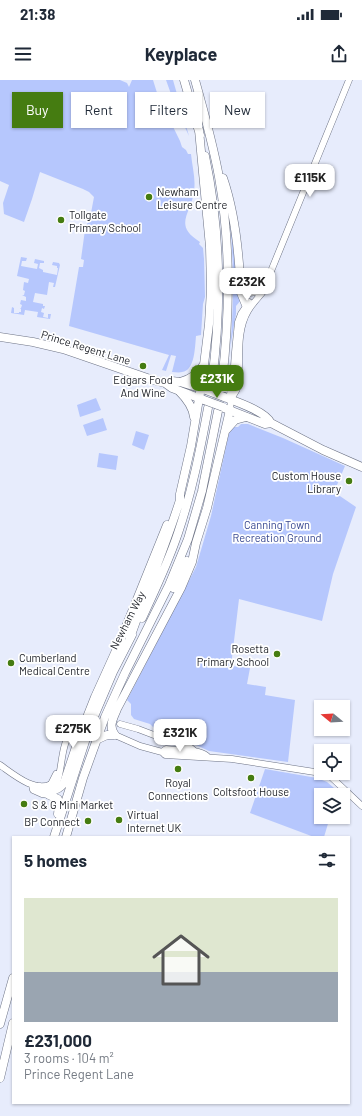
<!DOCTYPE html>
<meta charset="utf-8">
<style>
body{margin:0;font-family:Barlow,sans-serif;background:#f2f2f3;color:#1f2937;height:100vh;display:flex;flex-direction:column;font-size:15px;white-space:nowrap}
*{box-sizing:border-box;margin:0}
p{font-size:13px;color:#747a83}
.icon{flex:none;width:22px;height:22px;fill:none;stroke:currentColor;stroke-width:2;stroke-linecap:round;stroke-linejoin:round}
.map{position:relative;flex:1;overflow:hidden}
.side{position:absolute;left:12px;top:756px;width:338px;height:268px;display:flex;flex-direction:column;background:#fff;border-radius:0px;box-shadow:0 1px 3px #0004}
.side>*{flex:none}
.hud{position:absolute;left:12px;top:12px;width:338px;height:36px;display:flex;gap:8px}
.needle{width:26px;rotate:288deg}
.fabs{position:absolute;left:314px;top:620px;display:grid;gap:8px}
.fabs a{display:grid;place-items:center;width:36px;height:36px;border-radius:0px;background:#fff;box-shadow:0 1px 3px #0004;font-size:20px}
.price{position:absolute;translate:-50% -34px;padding:0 9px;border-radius:8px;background:#fff;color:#222;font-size:13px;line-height:26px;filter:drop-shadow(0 1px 2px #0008)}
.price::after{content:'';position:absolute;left:50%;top:24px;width:12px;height:9px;margin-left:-6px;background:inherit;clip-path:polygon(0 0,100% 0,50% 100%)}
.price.selected{background:#457c11;color:#fff}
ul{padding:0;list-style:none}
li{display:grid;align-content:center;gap:8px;height:212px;padding:0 12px}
li span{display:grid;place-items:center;height:124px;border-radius:0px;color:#555}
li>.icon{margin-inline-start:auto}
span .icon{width:72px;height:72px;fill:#fffc;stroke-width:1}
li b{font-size:17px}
h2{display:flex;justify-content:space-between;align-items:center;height:48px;padding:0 12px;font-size:17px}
.tag{padding:0 14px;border-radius:0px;background:#fff;box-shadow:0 1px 3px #0004;font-size:14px;line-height:36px}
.tag.selected{background:#457c11;color:#fff}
.status{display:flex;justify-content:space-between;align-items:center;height:28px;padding:0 20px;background:#fff;direction:ltr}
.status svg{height:11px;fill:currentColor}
header{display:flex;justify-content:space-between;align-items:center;height:52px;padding:0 12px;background:#fff;font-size:18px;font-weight:700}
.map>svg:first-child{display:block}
.green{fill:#b6c7fd}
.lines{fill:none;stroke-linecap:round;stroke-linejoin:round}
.tertiary-tunnel{stroke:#bec3d1;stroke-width:6;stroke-dasharray:6 3;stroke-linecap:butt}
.tertiary-casing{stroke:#6d7385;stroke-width:7}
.primary-casing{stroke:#6d7385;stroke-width:9}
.trunk-casing{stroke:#6d7385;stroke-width:9}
.tertiary{stroke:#fff;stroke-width:6}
.primary{stroke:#fff;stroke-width:8}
.trunk{stroke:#fff;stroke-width:8}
.tertiary-bridge-casing{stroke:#6d7385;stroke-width:7;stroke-linecap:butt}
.primary-bridge-casing{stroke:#6d7385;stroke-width:9;stroke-linecap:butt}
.tertiary-bridge{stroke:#fff;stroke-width:6}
.primary-bridge{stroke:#fff;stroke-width:8}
.poi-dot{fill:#457c11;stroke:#fff;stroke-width:1.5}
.labels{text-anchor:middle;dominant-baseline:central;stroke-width:3.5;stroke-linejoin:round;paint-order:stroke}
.poi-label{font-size:11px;fill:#1c1f26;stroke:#fff;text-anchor:start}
.street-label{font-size:11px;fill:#1c1f26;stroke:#fff}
.park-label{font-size:11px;fill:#374791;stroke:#fff}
</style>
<div class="status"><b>21:38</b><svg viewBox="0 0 49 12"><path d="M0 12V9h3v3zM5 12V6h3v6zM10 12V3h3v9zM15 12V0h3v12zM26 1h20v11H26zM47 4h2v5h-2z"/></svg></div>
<header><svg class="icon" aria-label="menu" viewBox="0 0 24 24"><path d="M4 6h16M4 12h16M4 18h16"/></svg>Keyplace<svg class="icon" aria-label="share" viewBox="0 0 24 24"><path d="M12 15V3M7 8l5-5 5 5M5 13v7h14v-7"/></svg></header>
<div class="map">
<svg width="362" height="1036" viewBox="0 0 362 1036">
<rect width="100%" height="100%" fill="#e7ecfc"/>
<!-- green -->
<path class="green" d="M0,0H120L127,3L129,7L132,0H153L158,16L180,61L182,67L186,70L188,74H191C192,86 196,99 194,111C192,133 172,145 200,162L199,164L203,168L204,179L205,217L203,224L201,255L196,256C195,266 195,291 182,292C179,293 175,292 172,292L176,276L171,275L166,291L162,290L169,275L69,246L79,187H83L84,180L81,179L85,150L91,133L94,117L89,112L83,109L40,92L32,119L24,142L4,134L3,123L9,105L0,101Z
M166,0H173L189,56L176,28Z
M230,141L241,220L236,226V234L230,269C234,226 234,184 230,141Z
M21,177L27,178L26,181H22L21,186L37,189L38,184L34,183L35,179L44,181V183H40L39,188L43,190V192L57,195L58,188H57V186L52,185L53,182L59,183L60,185L55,207H53L54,203L49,202L47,215L35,213L33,222L43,224V226H45L44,229L42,228L41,232L44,233L43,237L48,238V234H51L50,239L37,237L38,232L25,230L24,235L11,233L12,227L14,228V233H19V232H21V229H20L21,228L22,225L20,224L21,220L26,221V217L22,215H24L25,211L23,210L24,202L28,203L29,199L17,196Z
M96,318L101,330L80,337L77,325Z
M103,338L107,350L87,356L83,345Z
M241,344H248L283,358L345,386L334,412L356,427L333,494L322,541L239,519L231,586L250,588L247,604L266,607L265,615L295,620L288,682L209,671L177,656L154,648L150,644L134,639L131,635V624L127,620L196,487L211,436L229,353L234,347H238Z
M136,351L149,355L144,370L132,365Z
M99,373L118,376L116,390L97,387Z
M265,689L317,698L327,702L341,714L340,715H321V737H330L324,757H314L250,733Z"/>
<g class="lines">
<!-- tertiary-tunnel -->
<path class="tertiary-tunnel" d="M76,646L83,640L116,644"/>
<!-- tertiary casing -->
<g class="tertiary-casing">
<path id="tertiary" d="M240,198V213L247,230
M241,208L249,213L259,212
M231,319L236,311L238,306C241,282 235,253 248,231C252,224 257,219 262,213V211L267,201L349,0
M230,330L231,319L230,314L233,299L235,272L238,242L241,234L249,222
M120,644L138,649L167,660H173L191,668L196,672
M115,655L140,666L162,672L165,675L232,679L321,693
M162,672L166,669C178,671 197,668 207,676
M0,685C13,694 35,713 51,704L56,694
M322,693L330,696L362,726
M32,705L33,710L42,714L49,715C67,699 55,666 76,646"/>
</g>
<!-- primary casing -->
<g class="primary-casing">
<path id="primary" d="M0,257L33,262L63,269L153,300L165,303L172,301L180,302L206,310
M165,303L172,308L204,320
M224,317C237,322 265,331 271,343
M224,328L265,344L271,343L323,370L362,387"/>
</g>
<!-- trunk casing -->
<g class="trunk-casing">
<path id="trunk" d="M184,0L200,55
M195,0C204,32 213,64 219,97C231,165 230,233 222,302
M205,76C221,152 222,224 212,301
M223,98C234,130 238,163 240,198
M180,302C191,299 199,294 204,284
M179,311C186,318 193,326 194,337
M226,350L235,340L246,337
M173,508L187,481
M142,538C155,510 168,483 178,453C192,412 200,371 208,328
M130,558C146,512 165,467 180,420V414L191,366L202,301L209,244L211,209L210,167L199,50
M115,655C108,646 113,639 117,629L181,508L192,482L196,463L207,428L230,330
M96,660L107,655H115
M39,707C46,714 58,711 64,703L80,655L95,617L119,564L167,445
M49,715L58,719L59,724L58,734
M54,757L90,646L113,592L132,555
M66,757L83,698L105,637L125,593L169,505L188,459L202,411L218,331
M0,944L13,898
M0,998L13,943"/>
</g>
<!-- tertiary -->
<use href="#tertiary" class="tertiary"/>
<!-- primary -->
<use href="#primary" class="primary"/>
<!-- trunk -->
<use href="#trunk" class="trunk"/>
<!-- tertiary-bridge casing -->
<g class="tertiary-bridge-casing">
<path id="tertiary-bridge" d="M210,310L226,309"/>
</g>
<!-- primary-bridge casing -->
<g class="primary-bridge-casing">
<path id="primary-bridge" d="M206,310L224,317
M204,320L223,327"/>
</g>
<!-- tertiary-bridge -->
<use href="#tertiary-bridge" class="tertiary-bridge"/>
<!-- primary-bridge -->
<use href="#primary-bridge" class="primary-bridge"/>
</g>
<!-- markers -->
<g class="poi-dot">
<circle cx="149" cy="117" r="4"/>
<circle cx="61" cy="140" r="4"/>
<circle cx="143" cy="286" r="4"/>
<circle cx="349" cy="401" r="4"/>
<circle cx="277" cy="574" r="4"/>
<circle cx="11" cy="583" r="4"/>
<circle cx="178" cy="689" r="4"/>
<circle cx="251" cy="698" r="4"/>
<circle cx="24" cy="724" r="4"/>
<circle cx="119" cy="740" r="4"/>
<circle cx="88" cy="741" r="4"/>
</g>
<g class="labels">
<!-- poi labels -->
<g class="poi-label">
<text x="157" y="111">Newham<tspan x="157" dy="13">Leisure Centre</tspan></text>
<text x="69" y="134">Tollgate<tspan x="69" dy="13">Primary School</tspan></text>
<text x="143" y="299" text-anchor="middle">Edgars Food<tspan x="143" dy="13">And Wine</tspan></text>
<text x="341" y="395" text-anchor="end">Custom House<tspan x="341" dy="13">Library</tspan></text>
<text x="269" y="568" text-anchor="end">Rosetta<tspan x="269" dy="13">Primary School</tspan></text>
<text x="19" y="577">Cumberland<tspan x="19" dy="13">Medical Centre</tspan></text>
<text x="178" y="702" text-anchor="middle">Royal<tspan x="178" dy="13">Connections</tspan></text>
<text x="251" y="711" text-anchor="middle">Coltsfoot House</text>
<text x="32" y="724">S &amp; G Mini Market</text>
<text x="127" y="734">Virtual<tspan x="127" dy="13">Internet UK</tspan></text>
<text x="80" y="741" text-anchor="end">BP Connect</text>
</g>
<!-- street labels -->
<g class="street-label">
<text transform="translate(86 267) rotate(17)">Prince Regent Lane</text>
<text transform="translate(127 540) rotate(-63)">Newham Way</text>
</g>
<!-- park labels -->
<g class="park-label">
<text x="277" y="444">Canning Town<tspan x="277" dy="13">Recreation Ground</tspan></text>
</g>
</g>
</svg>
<div class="fabs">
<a><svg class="needle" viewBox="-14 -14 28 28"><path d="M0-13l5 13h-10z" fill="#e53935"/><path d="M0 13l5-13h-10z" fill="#747a83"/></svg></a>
<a><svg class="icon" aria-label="locate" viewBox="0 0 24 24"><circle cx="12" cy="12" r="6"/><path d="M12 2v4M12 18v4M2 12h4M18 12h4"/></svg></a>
<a><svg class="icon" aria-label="layers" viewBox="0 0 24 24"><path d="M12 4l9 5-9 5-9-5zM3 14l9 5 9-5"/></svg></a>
</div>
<b class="price" style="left:310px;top:118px">£115K</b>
<b class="price" style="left:247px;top:222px">£232K</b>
<b class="price selected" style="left:217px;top:319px">£231K</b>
<b class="price" style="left:73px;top:669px">£275K</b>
<b class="price" style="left:180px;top:673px">£321K</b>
<div class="hud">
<a class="tag selected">Buy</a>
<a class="tag">Rent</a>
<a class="tag">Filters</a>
<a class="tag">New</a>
</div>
<section class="side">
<h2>5 homes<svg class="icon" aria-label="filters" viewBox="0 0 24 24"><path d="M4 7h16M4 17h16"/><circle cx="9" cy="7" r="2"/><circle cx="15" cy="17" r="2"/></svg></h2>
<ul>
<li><span style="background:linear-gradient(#dfe7d0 60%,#9aa5b1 0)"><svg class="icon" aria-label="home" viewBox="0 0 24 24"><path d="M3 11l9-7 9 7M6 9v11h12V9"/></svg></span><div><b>£231,000</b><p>3 rooms · 104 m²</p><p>Prince Regent Lane</p></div></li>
</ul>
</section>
</div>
